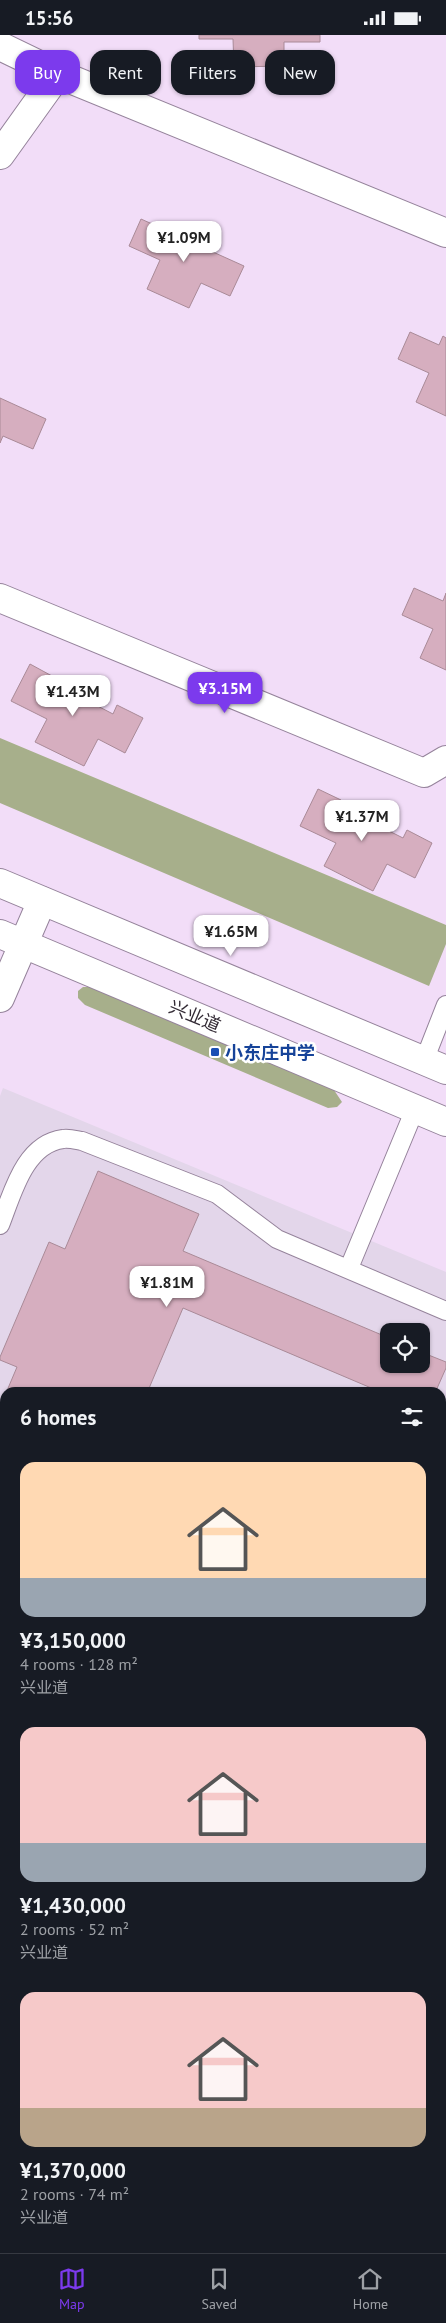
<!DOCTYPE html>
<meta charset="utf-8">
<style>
body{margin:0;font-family:"PT Sans","Noto Sans SC",sans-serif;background:#20242c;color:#f1f3f6;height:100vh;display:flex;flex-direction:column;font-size:19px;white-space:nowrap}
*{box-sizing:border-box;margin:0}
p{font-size:16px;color:#9ea1a6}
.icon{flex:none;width:28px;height:28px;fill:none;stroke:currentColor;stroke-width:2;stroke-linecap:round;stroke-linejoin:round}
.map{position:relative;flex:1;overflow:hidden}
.side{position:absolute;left:0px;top:1352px;width:446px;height:866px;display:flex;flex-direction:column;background:#171b24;border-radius:15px 15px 0 0;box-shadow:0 1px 4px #0004}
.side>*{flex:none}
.banner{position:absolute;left:15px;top:15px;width:416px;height:45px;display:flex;gap:10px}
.buttons{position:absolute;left:380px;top:1288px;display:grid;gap:10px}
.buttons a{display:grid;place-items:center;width:50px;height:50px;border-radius:10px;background:#171b24;box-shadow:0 1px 4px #0004;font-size:25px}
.price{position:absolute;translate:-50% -42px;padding:0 11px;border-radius:10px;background:#fff;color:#222;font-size:16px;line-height:32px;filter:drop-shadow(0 1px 2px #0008)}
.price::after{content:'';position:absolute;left:50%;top:30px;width:15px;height:11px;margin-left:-8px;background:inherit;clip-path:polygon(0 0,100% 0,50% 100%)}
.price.on{background:#7c3aed;color:#fff}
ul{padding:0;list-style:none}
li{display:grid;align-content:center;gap:10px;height:265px;padding:0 20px}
li span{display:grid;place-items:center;height:155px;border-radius:15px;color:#555}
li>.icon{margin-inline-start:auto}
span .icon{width:90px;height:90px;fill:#fffc;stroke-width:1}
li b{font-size:21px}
h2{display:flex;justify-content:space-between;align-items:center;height:60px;padding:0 20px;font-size:21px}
.pill{padding:0 18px;border-radius:15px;background:#171b24;box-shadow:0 1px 4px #0004;font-size:18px;line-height:45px}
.pill.on{background:#7c3aed;color:#fff}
.status{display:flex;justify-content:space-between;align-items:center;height:35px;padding:0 25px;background:#171b24;direction:ltr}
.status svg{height:14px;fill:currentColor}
.menu{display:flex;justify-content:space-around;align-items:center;height:70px;border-top:1px solid #363941;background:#171b24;font-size:14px;color:#9ea1a6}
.menu a{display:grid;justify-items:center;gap:2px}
.menu .on{color:#7c3aed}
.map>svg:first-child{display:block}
.education{fill:#e3d6ea;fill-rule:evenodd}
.green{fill:#bdc3a9}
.forest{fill:#a7af8b}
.building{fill:#d6aebf;stroke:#a98a97}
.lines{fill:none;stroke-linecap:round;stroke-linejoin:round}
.service-casing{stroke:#95839b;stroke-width:20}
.minor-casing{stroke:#95839b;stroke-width:30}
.tertiary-casing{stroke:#95839b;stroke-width:30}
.secondary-casing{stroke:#95839b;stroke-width:30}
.service{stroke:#fff;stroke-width:18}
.minor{stroke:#fff;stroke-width:28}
.tertiary{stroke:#fff;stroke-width:28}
.secondary{stroke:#fff;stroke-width:28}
.transit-dot{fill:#1a4fb4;stroke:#fff;stroke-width:2}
.labels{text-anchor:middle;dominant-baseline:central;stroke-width:5;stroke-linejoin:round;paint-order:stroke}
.street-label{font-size:18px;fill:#332b35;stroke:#fff}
.transit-label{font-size:18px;font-weight:bold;fill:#164399;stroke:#fff;text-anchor:start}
</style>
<div class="status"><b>15:56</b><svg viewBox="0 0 49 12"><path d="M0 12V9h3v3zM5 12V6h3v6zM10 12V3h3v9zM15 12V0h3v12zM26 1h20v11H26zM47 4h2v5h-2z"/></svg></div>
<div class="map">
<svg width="446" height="2218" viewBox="0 0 446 2218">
<rect width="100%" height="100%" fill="#f2ddf8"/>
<!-- education -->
<path class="education" d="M3,1053L446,1237V2218H416L406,2214H441V1358H5V2043L0,2041V1061ZM389,1296H421V1329H389Z"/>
<!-- green -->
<path class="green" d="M446,1466V1627L441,1639V1478Z
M446,1637V1938L441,1936V1650Z
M0,1954L5,1956V2031L0,2029Z
M441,2067L446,2068V2101L441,2100Z
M446,2151V2203L441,2201V2163Z"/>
<!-- forest -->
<path class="forest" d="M0,703L446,890V909L429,951L0,768Z
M83,952H92L334,1055L342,1067L337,1072L328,1073L85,970L78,963V956Z"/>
<!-- building -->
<path class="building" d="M199,0H320V7H284V31L234,32L233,4H199Z
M141,184L170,197L174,188L197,198L193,208L244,231L230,261L201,248L189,273L147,254L160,225L129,211Z
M410,297L439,310L443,301L446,303V381L416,367L429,338L398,324Z
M0,363L46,384L33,414L3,401L0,408Z
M414,553L443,566L446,558V635L420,623L433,594L402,580Z
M30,629L52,641L49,646L57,651L62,641L88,655L84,664L113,679L117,670L143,683L125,718L98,704L84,731L35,707L47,684L11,666Z
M318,754L341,765L338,771L346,775L351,766L377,779L373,788L403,803L407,795L432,808L415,843L387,829L373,856L324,831L336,808L300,791Z
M98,1136L199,1179L183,1216L389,1303V1329H421V1317L446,1327V1333L435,1358H383L183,1273L147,1358H6L17,1332L0,1325V1322L49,1207L65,1214Z
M5,1360V1667L2,1672L5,1674V1890L0,1888V1372Z
M0,2192H5V2214H34V2218H0Z"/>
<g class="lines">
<!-- service casing -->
<g class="service-casing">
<path id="service" d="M424,1026L446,970
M0,1190C12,1160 24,1109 63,1104C69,1103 76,1105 82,1106L217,1159L277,1204L446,1276
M349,1233L415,1074
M441,1434L446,1423
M0,1932L5,1934"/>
</g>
<!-- minor casing -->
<g class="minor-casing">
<path id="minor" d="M0,11L58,39
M0,120L58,39L446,198
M0,563L424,738L446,725"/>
</g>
<!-- tertiary casing -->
<g class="tertiary-casing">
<path id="tertiary" d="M0,963L42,866
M0,2071L5,2073
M338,2214L348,2218"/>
</g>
<!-- secondary casing -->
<g class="secondary-casing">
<path id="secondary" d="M0,848L446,1035
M0,899L446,1087"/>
</g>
<!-- service -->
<use href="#service" class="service"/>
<!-- minor -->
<use href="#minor" class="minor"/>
<!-- tertiary -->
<use href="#tertiary" class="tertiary"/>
<!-- secondary -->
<use href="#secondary" class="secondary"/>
</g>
<!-- markers -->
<rect class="transit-dot" x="210" y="1012" width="10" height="10" rx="2.5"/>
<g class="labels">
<!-- street labels -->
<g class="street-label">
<text transform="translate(195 981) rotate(23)">兴业道</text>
</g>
<!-- transit labels -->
<g class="transit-label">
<text x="225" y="1017">小东庄中学</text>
</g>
</g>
</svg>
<div class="buttons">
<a><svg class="icon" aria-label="locate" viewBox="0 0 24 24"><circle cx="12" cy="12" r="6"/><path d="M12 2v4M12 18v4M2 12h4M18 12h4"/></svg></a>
</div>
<b class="price" style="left:184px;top:228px">¥1.09M</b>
<b class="price on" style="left:225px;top:679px">¥3.15M</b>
<b class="price" style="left:73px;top:682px">¥1.43M</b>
<b class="price" style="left:362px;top:807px">¥1.37M</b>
<b class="price" style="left:231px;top:922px">¥1.65M</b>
<b class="price" style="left:167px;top:1273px">¥1.81M</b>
<div class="banner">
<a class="pill on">Buy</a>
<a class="pill">Rent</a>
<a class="pill">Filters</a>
<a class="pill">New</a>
</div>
<section class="side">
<h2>6 homes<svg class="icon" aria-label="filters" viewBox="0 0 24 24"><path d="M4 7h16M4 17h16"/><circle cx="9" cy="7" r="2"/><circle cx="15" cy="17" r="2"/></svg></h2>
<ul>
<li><span style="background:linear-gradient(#ffd9b3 75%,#9aa5b1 0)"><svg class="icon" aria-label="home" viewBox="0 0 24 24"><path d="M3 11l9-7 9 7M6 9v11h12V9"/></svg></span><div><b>¥3,150,000</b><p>4 rooms · 128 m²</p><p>兴业道</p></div></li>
<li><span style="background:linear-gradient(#f6c9c9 75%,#9aa5b1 0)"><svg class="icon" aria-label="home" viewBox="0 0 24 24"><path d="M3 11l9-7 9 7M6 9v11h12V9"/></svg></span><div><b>¥1,430,000</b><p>2 rooms · 52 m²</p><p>兴业道</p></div></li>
<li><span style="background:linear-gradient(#f6c9c9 75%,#b9a48a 0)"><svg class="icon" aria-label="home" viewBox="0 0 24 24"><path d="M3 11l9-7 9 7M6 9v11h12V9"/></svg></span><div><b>¥1,370,000</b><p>2 rooms · 74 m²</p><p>兴业道</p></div></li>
</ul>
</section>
</div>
<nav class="menu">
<a class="on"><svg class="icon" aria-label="map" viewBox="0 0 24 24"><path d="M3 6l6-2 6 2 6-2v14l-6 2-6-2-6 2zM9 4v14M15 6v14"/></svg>Map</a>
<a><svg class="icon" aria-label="saved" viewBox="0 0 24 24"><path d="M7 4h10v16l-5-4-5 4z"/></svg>Saved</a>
<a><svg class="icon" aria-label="home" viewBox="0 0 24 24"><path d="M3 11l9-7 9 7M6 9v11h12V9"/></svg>Home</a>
</nav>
